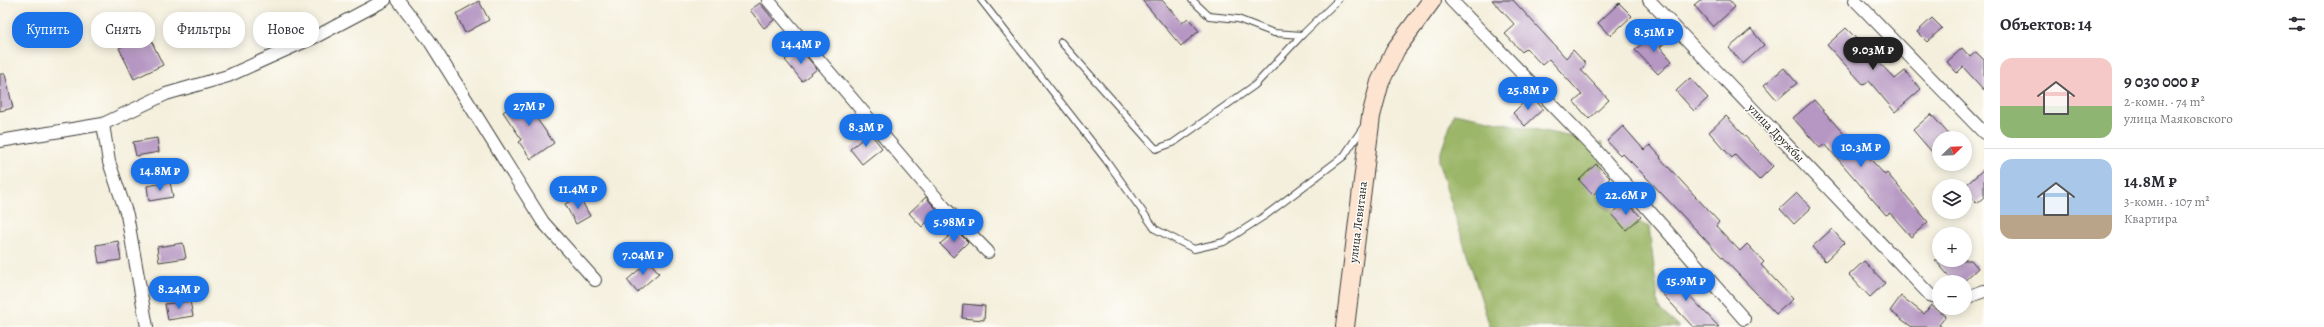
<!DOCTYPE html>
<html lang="ru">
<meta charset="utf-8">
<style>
body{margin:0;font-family:Alegreya,serif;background:#f2f2f3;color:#2b2b33;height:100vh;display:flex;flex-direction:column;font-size:15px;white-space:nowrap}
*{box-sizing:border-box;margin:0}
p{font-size:13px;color:#7c7c81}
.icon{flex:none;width:22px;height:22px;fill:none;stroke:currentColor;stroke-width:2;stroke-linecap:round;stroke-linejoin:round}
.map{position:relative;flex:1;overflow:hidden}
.sheet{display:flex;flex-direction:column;background:#fff;width:340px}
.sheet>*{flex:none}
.hud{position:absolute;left:12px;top:12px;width:380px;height:36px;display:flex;gap:8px}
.needle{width:26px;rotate:67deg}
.buttons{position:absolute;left:1932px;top:131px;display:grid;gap:8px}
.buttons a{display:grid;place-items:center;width:40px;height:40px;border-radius:50%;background:#fff;box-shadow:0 2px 10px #0003;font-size:20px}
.price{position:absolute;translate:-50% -34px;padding:0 9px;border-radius:14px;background:#1a73e8;color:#fff;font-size:13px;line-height:26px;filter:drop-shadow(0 1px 2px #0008)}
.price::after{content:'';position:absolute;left:50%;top:24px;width:12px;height:9px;margin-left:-6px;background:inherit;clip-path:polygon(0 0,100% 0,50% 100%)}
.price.active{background:#222;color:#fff}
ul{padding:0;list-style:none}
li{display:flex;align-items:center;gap:12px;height:100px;padding:0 16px}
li+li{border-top:1px solid #e1e1e2}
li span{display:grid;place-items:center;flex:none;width:112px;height:80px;border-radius:12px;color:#555}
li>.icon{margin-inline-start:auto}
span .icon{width:48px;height:48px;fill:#fffc;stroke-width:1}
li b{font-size:17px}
h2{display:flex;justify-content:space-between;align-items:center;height:48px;padding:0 16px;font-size:17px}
.pill{padding:0 14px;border-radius:16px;background:#fff;box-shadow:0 2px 10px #0003;font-size:14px;line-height:36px}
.pill.active{background:#1a73e8;color:#fff}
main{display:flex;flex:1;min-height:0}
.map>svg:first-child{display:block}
.forest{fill:#9bb668;stroke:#5c6942}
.building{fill:#b697c3}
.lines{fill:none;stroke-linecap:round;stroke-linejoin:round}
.service-casing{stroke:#3c3c39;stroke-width:8}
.minor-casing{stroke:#3c3c39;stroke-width:14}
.secondary-casing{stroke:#3c3c39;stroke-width:20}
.service{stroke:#fff;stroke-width:6}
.minor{stroke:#fff;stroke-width:12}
.secondary{stroke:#fde4d1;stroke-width:18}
.labels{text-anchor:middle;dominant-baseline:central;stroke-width:3;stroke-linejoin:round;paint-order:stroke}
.street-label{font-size:12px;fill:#1c1c1c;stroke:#fdfcf7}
</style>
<main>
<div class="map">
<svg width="1984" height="327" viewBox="0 0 1984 327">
<rect width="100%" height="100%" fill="#fdfcf7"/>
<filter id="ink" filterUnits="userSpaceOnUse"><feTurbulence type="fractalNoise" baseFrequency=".025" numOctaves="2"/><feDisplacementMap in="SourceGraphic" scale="8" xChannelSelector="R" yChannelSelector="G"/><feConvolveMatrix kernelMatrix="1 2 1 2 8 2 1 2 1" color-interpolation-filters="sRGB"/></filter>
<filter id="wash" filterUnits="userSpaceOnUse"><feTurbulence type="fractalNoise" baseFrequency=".012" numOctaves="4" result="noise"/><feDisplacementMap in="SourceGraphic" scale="16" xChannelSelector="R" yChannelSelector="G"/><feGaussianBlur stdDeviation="0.9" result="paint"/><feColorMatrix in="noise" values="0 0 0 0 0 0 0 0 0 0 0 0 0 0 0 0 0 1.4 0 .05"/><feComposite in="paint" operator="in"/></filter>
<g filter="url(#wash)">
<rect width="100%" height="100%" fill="#f4efdc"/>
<!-- forest -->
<path class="forest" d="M1454,113L1602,143V205L1649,227L1659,309L1679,327H1490L1438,161Z"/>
<g id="blocks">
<!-- building -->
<path class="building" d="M1142,0H1162L1182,23L1188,18L1199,31L1181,46Z
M1492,0H1513L1566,58L1573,50L1586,64L1581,70L1609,100L1589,119L1574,102L1582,95L1549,59L1542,65L1526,48L1522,52L1505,34L1515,25Z
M1700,0H1729L1735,7L1713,27L1694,5Z
M479,1L489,20L465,33L456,14Z
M760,3L774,20L764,28L750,10Z
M1619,3L1632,16L1610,36L1598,23Z
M1932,18L1942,28L1927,42L1917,32Z
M1846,28L1895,79L1905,71L1921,89L1895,112L1869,81L1864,85L1827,45Z
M1751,29L1764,45L1743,64L1729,48Z
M1656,31L1666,42L1660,47L1672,61L1658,74L1635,50Z
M148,34L163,65L134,79L119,48Z
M799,48L817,69L802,81L785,60Z
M1962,48L1970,57L1976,52L1984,60V90L1963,67L1957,73L1947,62Z
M1784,68L1797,83L1777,100L1764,85Z
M0,74H5L13,108L0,111Z
M1690,78L1708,98L1694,111L1676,91Z
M1531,95L1543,109L1525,126L1513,113Z
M528,96L541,116L537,119L554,143L531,159L519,142L522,140L503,112Z
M1814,100L1849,140L1851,138L1885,175L1887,173L1928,222L1911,237L1890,213L1886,215L1825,144L1820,148L1793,118Z
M1931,114L1952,138H1939V160L1913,130Z
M1726,116L1773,166L1759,180L1735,155L1732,158L1709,132Z
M1623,126L1644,150L1650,145L1661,157L1660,158L1719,222L1716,226L1740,251L1747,244L1764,262L1761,265L1793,299L1776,314L1643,174L1622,153L1620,155L1607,141Z
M870,133L882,148L862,164L850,149Z
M157,138L159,152L136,156L133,142Z
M1596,164L1610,178L1593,195L1579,180Z
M1984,169V197L1977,203L1965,190V186Z
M170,182L173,197L149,201L147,186Z
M1797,193L1811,208L1794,224L1780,209Z
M579,196L590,216L576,224L565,204Z
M926,197L938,211L922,227L909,213Z
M1626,201L1641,217L1626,230L1612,214Z
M1832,229L1844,243L1825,261L1812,247Z
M956,230L968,242L953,257L940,244Z
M118,241L121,260L99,263L96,245Z
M183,243L186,258L159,262L157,247Z
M1935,260H1971L1978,268L1963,282H1954Z
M649,261L659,273L637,292L627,280Z
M1864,261L1885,283L1870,297L1849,275Z
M1678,272L1693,288L1687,293L1719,327H1693L1659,290Z
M1901,296L1924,314L1931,305L1946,316L1939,325L1942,327H1912L1890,311Z
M190,301L193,316L168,320L165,304Z
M963,304L985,306L984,320L962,318Z"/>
</g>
</g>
<g filter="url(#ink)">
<use href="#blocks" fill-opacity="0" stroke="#3c3c39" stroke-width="1"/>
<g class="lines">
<!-- service casing -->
<g class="service-casing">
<path id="service" d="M981,0L1106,160L1155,229L1194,249L1224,242L1266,215L1344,156L1364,126
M1192,0L1209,16L1238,19L1274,33L1302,35
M1061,42L1156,149L1173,143L1255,85L1302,35L1338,0"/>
</g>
<!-- minor casing -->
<g class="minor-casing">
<path id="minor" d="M398,0L429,40L543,222L595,280
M768,0L945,208L988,252
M1451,0L1596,150L1744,319
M1649,0L1930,295L1939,298
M1855,0L1984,133
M103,124L109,162L127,215L147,327
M0,141L103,124L166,94L228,76L319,35L385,0
M1965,298L1984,291"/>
</g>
<!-- secondary casing -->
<g class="secondary-casing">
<path id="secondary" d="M1345,327L1371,116L1380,82L1396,49L1432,0"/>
</g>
<!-- service -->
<use href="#service" class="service"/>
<!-- minor -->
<use href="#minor" class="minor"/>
<!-- secondary -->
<use href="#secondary" class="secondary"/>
</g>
</g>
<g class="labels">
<!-- street labels -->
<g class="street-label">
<text transform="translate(1776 133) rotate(46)">улица Дружбы</text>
<text transform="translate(1358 222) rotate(-83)">улица Левитана</text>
</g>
</g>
</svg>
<div class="buttons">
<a><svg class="needle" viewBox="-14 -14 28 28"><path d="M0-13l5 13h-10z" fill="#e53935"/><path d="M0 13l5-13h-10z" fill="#7c7c81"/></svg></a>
<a><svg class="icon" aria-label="layers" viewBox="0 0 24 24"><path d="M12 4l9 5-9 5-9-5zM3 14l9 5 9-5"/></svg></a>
<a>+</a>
<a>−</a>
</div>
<b class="price" style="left:1654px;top:53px">8.51M ₽</b>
<b class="price" style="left:801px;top:65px">14.4M ₽</b>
<b class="price active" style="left:1873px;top:71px">9.03M ₽</b>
<b class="price" style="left:1528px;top:111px">25.8M ₽</b>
<b class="price" style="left:529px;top:127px">27M ₽</b>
<b class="price" style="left:866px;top:148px">8.3M ₽</b>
<b class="price" style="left:1861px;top:168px">10.3M ₽</b>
<b class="price" style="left:160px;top:192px">14.8M ₽</b>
<b class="price" style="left:578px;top:210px">11.4M ₽</b>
<b class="price" style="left:1626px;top:216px">22.6M ₽</b>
<b class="price" style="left:954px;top:243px">5.98M ₽</b>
<b class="price" style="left:643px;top:276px">7.04M ₽</b>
<b class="price" style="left:1686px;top:302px">15.9M ₽</b>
<b class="price" style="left:179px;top:310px">8.24M ₽</b>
<div class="hud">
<a class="pill active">Купить</a>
<a class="pill">Снять</a>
<a class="pill">Фильтры</a>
<a class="pill">Новое</a>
</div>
</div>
<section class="sheet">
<h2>Объектов: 14<svg class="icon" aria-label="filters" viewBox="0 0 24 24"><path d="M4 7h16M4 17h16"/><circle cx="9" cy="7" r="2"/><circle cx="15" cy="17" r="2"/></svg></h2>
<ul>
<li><span style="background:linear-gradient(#f6c9c9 60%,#8fb573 0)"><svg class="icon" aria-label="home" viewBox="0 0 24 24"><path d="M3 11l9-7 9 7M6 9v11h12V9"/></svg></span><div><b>9 030 000 ₽</b><p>2-комн. · 74 m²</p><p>улица Маяковского</p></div></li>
<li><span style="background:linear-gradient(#a9c7e8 70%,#b9a48a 0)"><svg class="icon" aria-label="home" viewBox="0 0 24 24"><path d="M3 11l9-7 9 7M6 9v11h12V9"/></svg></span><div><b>14.8M ₽</b><p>3-комн. · 107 m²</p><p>Квартира</p></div></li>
</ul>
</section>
</main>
